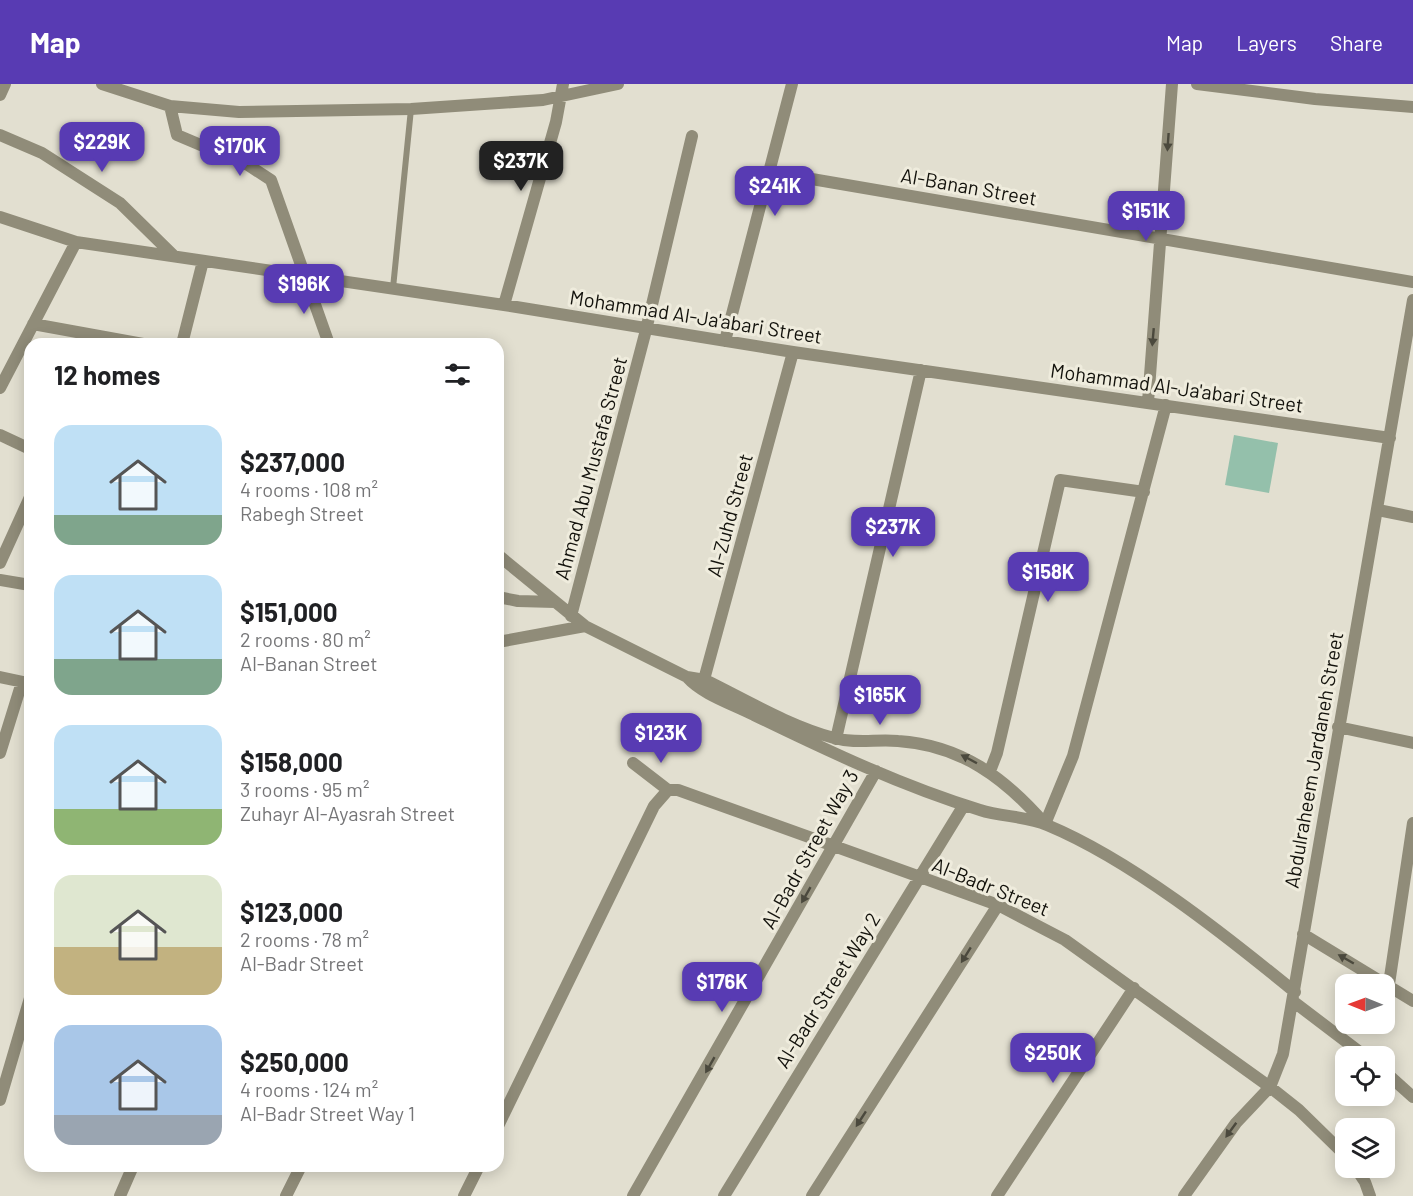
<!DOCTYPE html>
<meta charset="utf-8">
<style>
body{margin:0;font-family:Barlow,sans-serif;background:#f6f6f6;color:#202124;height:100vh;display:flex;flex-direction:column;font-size:22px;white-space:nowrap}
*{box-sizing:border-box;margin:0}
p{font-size:20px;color:#757577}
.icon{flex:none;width:33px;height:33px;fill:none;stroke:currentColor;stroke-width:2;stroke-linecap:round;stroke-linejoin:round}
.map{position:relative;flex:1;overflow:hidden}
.side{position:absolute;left:24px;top:254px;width:480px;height:834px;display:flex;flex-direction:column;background:#fff;border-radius:18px;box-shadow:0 3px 15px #0003}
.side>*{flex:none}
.needle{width:39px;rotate:271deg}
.fabs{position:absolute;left:1335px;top:890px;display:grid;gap:12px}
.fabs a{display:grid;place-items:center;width:60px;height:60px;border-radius:12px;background:#fff;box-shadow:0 3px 15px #0003;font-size:30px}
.price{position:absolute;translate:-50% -51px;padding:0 14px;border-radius:12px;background:#583bb3;color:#fff;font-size:20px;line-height:39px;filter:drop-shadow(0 2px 3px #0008)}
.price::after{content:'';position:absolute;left:50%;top:36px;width:18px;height:14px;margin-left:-9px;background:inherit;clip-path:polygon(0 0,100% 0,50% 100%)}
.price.current{background:#222;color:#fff}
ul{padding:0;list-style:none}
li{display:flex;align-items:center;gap:18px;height:150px;padding:0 30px}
li span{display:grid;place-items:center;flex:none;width:168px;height:120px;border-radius:18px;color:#555}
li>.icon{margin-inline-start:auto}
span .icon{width:72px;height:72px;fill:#fffc;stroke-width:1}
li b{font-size:26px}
h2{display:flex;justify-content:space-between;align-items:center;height:72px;padding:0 30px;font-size:26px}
header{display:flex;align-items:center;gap:36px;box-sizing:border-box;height:84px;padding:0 30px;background:#583bb3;color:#fff}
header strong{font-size:28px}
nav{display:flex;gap:33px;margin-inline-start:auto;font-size:21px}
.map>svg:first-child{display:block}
.green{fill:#94c0ab}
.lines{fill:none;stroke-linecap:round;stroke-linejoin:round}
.service{stroke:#908c79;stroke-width:6}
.minor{stroke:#908c79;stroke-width:12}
.oneway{fill:#4b493d}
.labels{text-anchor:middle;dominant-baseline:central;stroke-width:6;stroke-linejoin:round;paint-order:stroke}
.street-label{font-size:20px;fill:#13120c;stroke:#efecdd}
</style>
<header>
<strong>Map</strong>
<nav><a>Map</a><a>Layers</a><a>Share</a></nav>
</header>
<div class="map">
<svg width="1413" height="1112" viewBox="0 0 1413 1112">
<rect width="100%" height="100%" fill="#e2dfd0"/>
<!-- green -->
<path class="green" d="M1234,351L1278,359L1269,409L1225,401Z"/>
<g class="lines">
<!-- service -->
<path class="service" d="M393,204L411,25"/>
<!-- minor -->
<path class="minor" d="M102,0L170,22L239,28L411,25L543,16L618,0
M1197,0L1315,15L1413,23
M0,11L5,0
M170,22L177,51L248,81L271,96L329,260
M0,51L42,69L120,119L174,172
M771,88L1413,198
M0,133L76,158L504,221L793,268L1390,354
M504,221L556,38L563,0
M33,240L143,260
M725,257L792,0
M182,260L203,177
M0,304L76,158
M1148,318L1172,0
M0,351L30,365
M1378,426L1413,433
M498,471L585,542L687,593C703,611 733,620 754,631C828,667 902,702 980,726C1001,733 1027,732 1047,741C1131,776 1224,850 1295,908
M0,479L30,413
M0,496L30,501
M498,513L518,517L555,518
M571,532L646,246L692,52
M498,558L585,542
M0,593L28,599
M687,593L705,596C746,616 789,642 834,654C855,660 877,655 898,657C961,661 1005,694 1045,740L1073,672L1166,321
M702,603L793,268
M1338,643L1413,659
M836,655L921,286
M0,669L22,598
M633,679L668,706
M990,687L997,669L1060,396L1144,408
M1303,850L1413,917
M1389,900L1413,739
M1294,918L1365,972
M1384,987L1413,1013
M0,1016L30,914
M498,1042L654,722L668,706H678L998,821L1065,856L1270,1003L1299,1026L1346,1072
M1355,1083L1365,1098L1370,1112
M120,1112L133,1082
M286,1112L301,1082
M464,1112L479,1082
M633,1112L876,687
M724,1112L964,721
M812,1112L998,821
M997,1112L1134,904
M1184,1112L1236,1039L1270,1003L1283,970L1413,216"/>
</g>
<!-- one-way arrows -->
<defs><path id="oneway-solid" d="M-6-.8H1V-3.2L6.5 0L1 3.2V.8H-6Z" transform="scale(1.5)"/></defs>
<g class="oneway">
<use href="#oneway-solid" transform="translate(1168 58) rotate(94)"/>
<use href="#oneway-solid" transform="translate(1153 253) rotate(95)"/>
<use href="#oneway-solid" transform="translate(969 675) rotate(-152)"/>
<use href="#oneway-solid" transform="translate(806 811) rotate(120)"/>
<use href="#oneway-solid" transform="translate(966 871) rotate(122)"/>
<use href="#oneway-solid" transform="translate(1346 875) rotate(-150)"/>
<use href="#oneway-solid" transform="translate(710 981) rotate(120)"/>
<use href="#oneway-solid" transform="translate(861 1035) rotate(123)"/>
<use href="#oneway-solid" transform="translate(1231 1046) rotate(126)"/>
</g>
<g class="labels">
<!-- street labels -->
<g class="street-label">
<text transform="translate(969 102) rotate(10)">Al-Banan Street</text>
<text transform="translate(696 232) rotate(9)">Mohammad Al-Ja'abari Street</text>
<text transform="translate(1177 303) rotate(8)">Mohammad Al-Ja'abari Street</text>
<text transform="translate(590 384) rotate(-75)">Ahmad Abu Mustafa Street</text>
<text transform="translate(729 431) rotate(-75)">Al-Zuhd Street</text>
<text transform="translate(1313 676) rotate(-80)">Abdulraheem Jardaneh Street</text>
<text transform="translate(809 765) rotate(-61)">Al-Badr Street Way 3</text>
<text transform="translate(991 802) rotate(22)">Al-Badr Street</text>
<text transform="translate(827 906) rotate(-58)">Al-Badr Street Way 2</text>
</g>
</g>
</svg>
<div class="fabs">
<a><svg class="needle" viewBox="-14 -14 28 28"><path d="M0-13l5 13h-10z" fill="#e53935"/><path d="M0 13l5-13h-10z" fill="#757577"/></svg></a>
<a><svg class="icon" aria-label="locate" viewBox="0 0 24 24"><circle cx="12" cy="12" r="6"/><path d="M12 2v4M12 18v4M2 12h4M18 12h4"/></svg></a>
<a><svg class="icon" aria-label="layers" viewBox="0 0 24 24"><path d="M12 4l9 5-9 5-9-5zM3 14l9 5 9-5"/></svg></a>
</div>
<b class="price" style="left:102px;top:89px">$229K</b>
<b class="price" style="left:240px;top:93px">$170K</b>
<b class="price current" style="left:521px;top:108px">$237K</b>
<b class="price" style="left:775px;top:133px">$241K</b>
<b class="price" style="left:1146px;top:158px">$151K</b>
<b class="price" style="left:304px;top:231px">$196K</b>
<b class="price" style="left:893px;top:474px">$237K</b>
<b class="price" style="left:1048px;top:519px">$158K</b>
<b class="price" style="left:880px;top:642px">$165K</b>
<b class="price" style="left:661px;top:680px">$123K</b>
<b class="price" style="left:722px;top:929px">$176K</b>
<b class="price" style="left:1053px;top:1000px">$250K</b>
<section class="side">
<h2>12 homes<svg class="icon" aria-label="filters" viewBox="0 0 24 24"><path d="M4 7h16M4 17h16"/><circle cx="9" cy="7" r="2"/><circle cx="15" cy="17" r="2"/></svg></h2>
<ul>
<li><span style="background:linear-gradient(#bfe0f5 75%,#7fa58c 0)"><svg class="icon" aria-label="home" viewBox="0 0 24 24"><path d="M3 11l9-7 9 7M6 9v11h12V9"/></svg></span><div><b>$237,000</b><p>4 rooms · 108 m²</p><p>Rabegh Street</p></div></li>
<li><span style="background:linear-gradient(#bfe0f5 70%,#7fa58c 0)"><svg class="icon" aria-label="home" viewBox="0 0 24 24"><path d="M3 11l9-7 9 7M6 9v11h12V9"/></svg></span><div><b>$151,000</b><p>2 rooms · 80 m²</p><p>Al-Banan Street</p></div></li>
<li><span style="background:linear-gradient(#bfe0f5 70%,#8fb573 0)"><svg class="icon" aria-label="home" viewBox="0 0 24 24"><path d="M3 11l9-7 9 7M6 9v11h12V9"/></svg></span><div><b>$158,000</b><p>3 rooms · 95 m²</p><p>Zuhayr Al-Ayasrah Street</p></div></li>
<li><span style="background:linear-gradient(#dfe7d0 60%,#c2b280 0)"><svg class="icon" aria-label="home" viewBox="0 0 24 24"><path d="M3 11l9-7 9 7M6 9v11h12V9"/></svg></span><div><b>$123,000</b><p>2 rooms · 78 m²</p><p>Al-Badr Street</p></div></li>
<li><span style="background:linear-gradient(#a9c7e8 75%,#9aa5b1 0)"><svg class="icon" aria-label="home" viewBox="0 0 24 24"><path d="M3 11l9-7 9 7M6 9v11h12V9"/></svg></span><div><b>$250,000</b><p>4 rooms · 124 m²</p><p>Al-Badr Street Way 1</p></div></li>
</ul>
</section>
</div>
